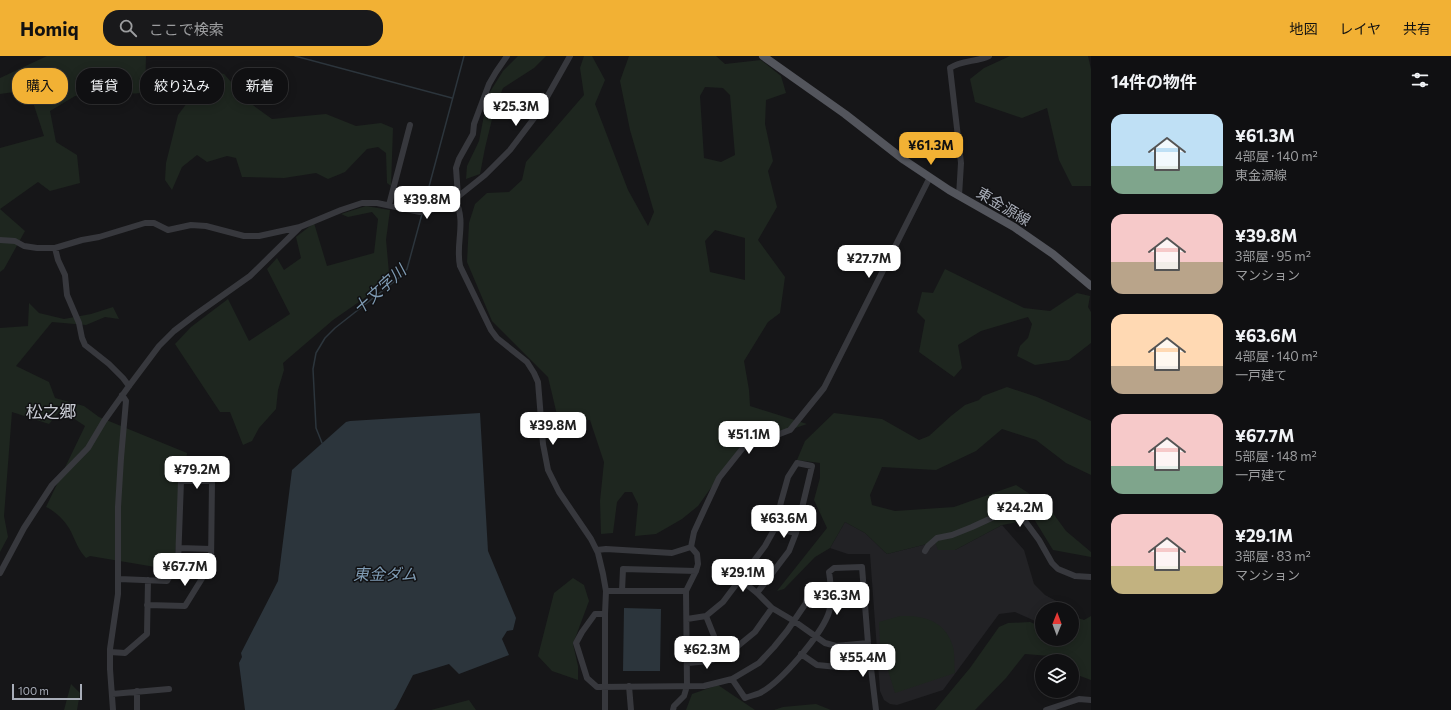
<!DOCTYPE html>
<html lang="ja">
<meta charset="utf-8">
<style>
body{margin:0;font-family:Commissioner,"Noto Sans JP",sans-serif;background:#19191b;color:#f1f3f6;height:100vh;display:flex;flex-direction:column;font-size:15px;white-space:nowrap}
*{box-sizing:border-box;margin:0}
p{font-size:13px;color:#9c9d9f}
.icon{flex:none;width:22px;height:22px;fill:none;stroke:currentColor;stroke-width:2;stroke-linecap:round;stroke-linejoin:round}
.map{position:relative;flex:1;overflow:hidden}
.panel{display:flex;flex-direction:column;background:#101012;width:360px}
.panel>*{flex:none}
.top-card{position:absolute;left:12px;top:12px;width:380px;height:36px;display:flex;gap:8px}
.needle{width:26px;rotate:1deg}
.tools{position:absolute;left:1035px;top:546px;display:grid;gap:8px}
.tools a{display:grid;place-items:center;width:44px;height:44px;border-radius:50%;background:#101012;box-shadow:0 2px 10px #0003,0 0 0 1px #303032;font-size:20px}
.scale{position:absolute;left:12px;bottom:10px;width:70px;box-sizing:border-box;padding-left:4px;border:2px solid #a8adb8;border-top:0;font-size:11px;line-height:14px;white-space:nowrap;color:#a8adb8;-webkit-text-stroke:3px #111113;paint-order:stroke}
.price{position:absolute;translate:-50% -34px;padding:0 9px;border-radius:8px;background:#fff;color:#222;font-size:13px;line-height:26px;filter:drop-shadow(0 1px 2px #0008)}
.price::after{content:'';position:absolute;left:50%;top:24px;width:12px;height:9px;margin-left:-6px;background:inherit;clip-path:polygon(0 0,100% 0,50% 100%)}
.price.current{background:#f2b134;color:#111}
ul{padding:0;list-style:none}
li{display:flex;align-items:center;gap:12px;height:100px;padding:0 20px}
li span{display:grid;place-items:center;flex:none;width:112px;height:80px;border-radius:12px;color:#555}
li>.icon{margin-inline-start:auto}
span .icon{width:48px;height:48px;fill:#fffc;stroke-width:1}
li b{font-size:17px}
h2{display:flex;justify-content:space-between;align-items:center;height:48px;padding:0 20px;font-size:17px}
.tag{padding:0 14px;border-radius:16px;background:#101012;box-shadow:0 2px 10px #0003,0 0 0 1px #303032;font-size:14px;line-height:36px}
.tag.current{background:#f2b134;color:#111}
header{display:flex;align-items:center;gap:24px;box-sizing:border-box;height:56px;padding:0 20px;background:#f2b134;color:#111}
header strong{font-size:19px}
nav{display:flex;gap:22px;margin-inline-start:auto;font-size:14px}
.search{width:280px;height:36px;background:#19191b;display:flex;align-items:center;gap:10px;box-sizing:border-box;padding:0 14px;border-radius:16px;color:#9c9d9f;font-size:15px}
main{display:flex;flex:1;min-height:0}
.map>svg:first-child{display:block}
.built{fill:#222225}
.green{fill:#1e261f;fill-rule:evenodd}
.water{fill:#2c353c}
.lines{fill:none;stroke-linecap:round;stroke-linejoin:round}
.stream{stroke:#2c353c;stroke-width:1.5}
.minor{stroke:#37383d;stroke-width:6}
.major{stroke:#53555c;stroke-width:8}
.labels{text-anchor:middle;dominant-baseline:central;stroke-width:3;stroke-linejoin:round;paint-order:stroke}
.street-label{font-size:15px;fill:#a8adb8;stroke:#111113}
.water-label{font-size:16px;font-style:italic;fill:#7f9bb3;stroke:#111113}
.quarter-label{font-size:17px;fill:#c9ccd4;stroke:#111113}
</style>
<header>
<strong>Homiq</strong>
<div class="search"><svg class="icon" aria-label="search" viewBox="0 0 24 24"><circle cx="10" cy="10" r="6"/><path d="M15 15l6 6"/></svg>ここで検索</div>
<nav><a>地図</a><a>レイヤ</a><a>共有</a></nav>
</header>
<main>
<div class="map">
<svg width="1091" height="654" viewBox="0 0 1091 654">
<rect width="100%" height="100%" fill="#161618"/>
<!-- built -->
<path class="built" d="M845,466L865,477L887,498L935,486L955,494L1002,469L1024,494L1034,528L1045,539L1062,548L1060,553H1042V568L1015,556L999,558L943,634L897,649L890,648L884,644L880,635L870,498H848L830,492Z"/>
<!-- green -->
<path class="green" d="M47,0H146L145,37L75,40L50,55L56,86L77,99L80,127L50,135L38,126L0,153L25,175L4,213L0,216V92L44,80L29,34L0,38V22Z
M518,0H546L534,12L503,32L494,55L485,92L480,118L466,123L467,110L479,85L488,39L503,15Z
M584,0H592L605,24L595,48L628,134L648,170L654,156L630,74L620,25L629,0H716L725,8L761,4L781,20L786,37L766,44L765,68L773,105L768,115L777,151L758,184L785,221L780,257L768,266L744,305L749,334L750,350L807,368L740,391L698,450L682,463L656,478L635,480L638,448L632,436H625L617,446L613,477L601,478L600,445L604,406L590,364L558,363L548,321L492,265L467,206L469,167L475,148L487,137L509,136L522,124L526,106L584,39L580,12ZM705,31L723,32L730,39L735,99L721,106L704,102L700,40ZM715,174L745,182V224L710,216L705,185Z
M1010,0H1088L1091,13V130H1072L1059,104L1047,52L1022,62L975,46L970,23L984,12Z
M195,11L224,18L250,47L272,63L326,58L356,70L381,67L393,72L391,130L387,127L386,97L378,91L367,93L345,116L328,123L316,117L284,122L242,121L236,102L227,100L207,106L197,99L182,111L172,134L165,124L166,107L178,59L190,43L184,12Z
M366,150L390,154L386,184L389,217L376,234L333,264L283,307L284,314L278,334L276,353L259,372L252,385L243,389L230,356H220L175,288L191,271L228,243L249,285L290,258L267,213L277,202L284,214L301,202L296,181L314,167L327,210L374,197L378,163L372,156L348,161L341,158Z
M945,213L1024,252L1050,255L1077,237L1090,240L1088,251L1091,256V287L1069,304L1035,309L1017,300L1020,290L1028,282L1032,268L1028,261L981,275L958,289L962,312L954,321L919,296L925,264L917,256L922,236L933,237Z
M29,247L39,257L64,263L91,258L113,251L119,263L105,261L86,269L52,266L16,310L49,326L55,342L84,350L99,361L187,397L173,514L90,500L86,502C78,494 75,483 69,472C64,464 55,455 46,451L85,370L61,354L49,368L12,356L4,460L8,481L0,496V272L28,270Z
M1007,331L1037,341L1091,365V419L1066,407L1036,384L1002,373L976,395L936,414L882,411L870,439L872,449L895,455L954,451L1016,429L1047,449L1066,475L1091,496V501L1053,494L1034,463L1002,469L955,494H938L935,486L887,498L865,477L845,466L830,492L815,501L784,533L777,535L827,472L814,444L820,422V407L797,404L805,385L834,357L882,363L919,384L929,380L951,360L965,349L979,344L983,340Z
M573,522L584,529L589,545L573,588L578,610V624L552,615L538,600L554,537Z
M900,560C924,559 946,565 953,591C955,599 954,609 955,617L895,637L880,588L879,566Z
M1072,560L1084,564L1091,560V624L1072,617V605H1057L1050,600L1025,598L1006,622L975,654H935L970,612L999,571L1008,567L1030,566L1042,571V583H1072Z
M71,628L80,637L77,654H64Z
M718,629L755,654H686L692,638Z
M469,644L476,654H431Z
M816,648L831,654H774L783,651Z"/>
<!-- water -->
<path class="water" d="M480,357L488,495L516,562L513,574L507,575L502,583L509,599L459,618L449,608L413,619L396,652L394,654H245L239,607L242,601L241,597L278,525L292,414L346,366L350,365Z
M624,552L661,553L660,615H623Z"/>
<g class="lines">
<!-- stream -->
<path class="stream" d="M295,0L452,42
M423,153L464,0
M322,387L316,372L313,313L316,297L325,282L335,272L400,221L407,213L422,158"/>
<!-- minor -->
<path class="minor" d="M458,140L456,112L459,103L473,78L474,68L489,28L496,16L507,0
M959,140L961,107L950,12C961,4 977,6 989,0
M455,143C467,167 455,187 460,210L491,274L497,282L527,306L534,317L538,326L543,388L548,414L559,436L591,483L598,497L603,518L606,535L605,558V654
M389,149L410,69
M0,184L15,185L24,190L37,192H55L82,184L99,181L145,167H154L168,174L191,169L206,170L244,180H259L300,171L341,154L362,147H377L420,156L431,154L441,151L455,143L485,119L510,94L538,57L570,0
M55,192L58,204L65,219L67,239L79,267L82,282L85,289L109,308L123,322L129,330
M775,472L796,477
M691,491L694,476L705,452L719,422L746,388L757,383L777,379L790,374L824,332L930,121
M180,492L211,493
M597,494L606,493L672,497L691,491
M925,495L928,490L937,482L952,479L972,471L998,459L1008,456L1019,457L1039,484L1052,507L1058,513L1075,520L1091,521
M0,517L24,472L52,429L88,392L104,365L129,330L159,290L174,275L195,259L250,220L300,171
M119,523L167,525L178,507L181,425H212L211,508L185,550L147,549
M740,523L757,537L772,552L794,565L825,587L836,590L868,587
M606,535H686
M622,535L623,513L696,515
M605,558H595L582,576L576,587L587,622L597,631L704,630L732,623L759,607L774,591L787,575L806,547L808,535L831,532
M706,560L722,600
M687,563L706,560L723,546L765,490L775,472L781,446L788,421L797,407L812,410L796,477L789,495L757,537
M110,596L125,597L147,578L148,524
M801,598L817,609L848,612L846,589
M687,607L710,605L722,600L733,594L755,576L772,552
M732,623L745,642C750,640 755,639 760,637C781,626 819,581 828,559C833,546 831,529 829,516L834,512L862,511L868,587L876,654
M629,630L631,654
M137,635V654
M112,638L169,633
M113,654L110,613V593L118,538V451L121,402L126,345L122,339
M673,654L674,650L684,640L687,630L686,535L696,515L698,508L697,498L691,491
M1046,654L1079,643L1091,644"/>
<!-- major -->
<path class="major" d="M763,0L845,58L904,104L949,134L1014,171L1053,198L1091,230"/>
</g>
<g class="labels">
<!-- street labels -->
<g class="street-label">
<text transform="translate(1004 150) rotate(31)">東金源線</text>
</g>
<!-- water labels -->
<g class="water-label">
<text transform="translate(379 233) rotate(-42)">十文字川</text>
<text x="385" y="517">東金ダム</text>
</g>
<!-- quarter labels -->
<g class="quarter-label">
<text x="51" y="355">松之郷</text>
</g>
</g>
</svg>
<div class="tools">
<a><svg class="needle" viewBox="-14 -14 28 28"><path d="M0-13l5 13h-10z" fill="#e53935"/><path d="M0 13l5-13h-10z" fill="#9c9d9f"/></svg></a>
<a><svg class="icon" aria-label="layers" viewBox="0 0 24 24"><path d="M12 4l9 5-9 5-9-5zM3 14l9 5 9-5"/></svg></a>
</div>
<div class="scale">100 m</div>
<b class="price" style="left:516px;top:71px">¥25.3M</b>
<b class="price current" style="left:931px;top:110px">¥61.3M</b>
<b class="price" style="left:427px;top:164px">¥39.8M</b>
<b class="price" style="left:869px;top:223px">¥27.7M</b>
<b class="price" style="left:553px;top:390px">¥39.8M</b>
<b class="price" style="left:749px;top:399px">¥51.1M</b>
<b class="price" style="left:197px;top:434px">¥79.2M</b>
<b class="price" style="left:1020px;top:472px">¥24.2M</b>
<b class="price" style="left:784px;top:483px">¥63.6M</b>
<b class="price" style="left:185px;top:531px">¥67.7M</b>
<b class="price" style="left:743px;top:537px">¥29.1M</b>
<b class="price" style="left:837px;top:560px">¥36.3M</b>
<b class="price" style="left:707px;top:614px">¥62.3M</b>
<b class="price" style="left:863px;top:622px">¥55.4M</b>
<div class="top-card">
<a class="tag current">購入</a>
<a class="tag">賃貸</a>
<a class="tag">絞り込み</a>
<a class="tag">新着</a>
</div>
</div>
<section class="panel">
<h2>14件の物件<svg class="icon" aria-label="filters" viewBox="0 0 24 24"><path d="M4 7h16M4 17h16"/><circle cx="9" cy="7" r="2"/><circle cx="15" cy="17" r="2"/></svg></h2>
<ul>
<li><span style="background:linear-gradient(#bfe0f5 65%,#7fa58c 0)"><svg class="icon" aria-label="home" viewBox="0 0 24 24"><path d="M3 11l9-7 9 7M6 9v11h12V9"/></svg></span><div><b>¥61.3M</b><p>4部屋 · 140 m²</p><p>東金源線</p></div></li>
<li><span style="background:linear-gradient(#f6c9c9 60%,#b9a48a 0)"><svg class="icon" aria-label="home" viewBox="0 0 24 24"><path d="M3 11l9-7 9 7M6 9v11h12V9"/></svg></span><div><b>¥39.8M</b><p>3部屋 · 95 m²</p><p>マンション</p></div></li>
<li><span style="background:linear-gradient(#ffd9b3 65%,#b9a48a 0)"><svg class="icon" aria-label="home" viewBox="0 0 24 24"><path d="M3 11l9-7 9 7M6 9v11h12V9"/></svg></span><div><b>¥63.6M</b><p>4部屋 · 140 m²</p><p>一戸建て</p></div></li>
<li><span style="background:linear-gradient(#f6c9c9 65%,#7fa58c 0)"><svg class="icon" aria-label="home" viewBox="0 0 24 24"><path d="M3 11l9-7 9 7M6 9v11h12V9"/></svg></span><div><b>¥67.7M</b><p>5部屋 · 148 m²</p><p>一戸建て</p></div></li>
<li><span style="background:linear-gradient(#f6c9c9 65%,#c2b280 0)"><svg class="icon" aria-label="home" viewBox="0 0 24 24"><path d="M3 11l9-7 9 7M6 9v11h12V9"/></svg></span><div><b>¥29.1M</b><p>3部屋 · 83 m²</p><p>マンション</p></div></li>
</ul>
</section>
</main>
